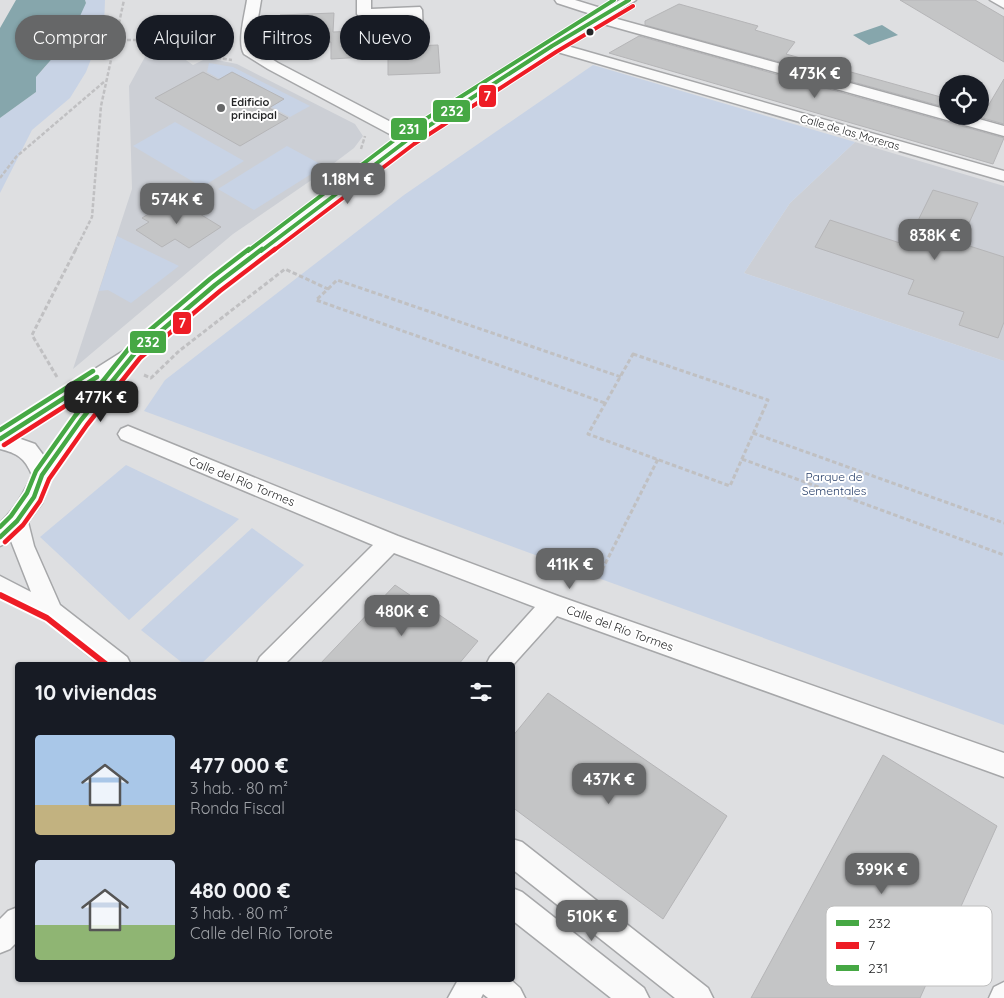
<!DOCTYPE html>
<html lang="es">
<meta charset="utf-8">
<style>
body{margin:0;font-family:Quicksand,sans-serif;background:#20242c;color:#f1f3f6;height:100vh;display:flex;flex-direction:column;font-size:19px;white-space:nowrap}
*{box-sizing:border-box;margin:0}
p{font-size:16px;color:#9ea1a6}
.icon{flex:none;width:28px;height:28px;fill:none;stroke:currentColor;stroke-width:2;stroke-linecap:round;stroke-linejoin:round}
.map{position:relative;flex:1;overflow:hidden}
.drawer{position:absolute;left:15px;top:662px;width:500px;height:320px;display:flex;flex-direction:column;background:#171b24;border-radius:5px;box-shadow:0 1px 4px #0004}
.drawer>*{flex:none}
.guide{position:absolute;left:15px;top:15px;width:500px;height:45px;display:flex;gap:10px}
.controls{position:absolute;left:939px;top:75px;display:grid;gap:10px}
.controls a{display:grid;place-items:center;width:50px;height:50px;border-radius:50%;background:#171b24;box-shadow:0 1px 4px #0004;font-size:25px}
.price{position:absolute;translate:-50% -42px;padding:0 11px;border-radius:10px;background:#666768;color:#fff;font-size:16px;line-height:32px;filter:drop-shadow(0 1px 2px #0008)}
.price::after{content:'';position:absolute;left:50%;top:30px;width:15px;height:11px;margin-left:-8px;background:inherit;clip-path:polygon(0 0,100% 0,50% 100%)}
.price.active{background:#222;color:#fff}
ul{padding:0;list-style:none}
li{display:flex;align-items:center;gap:15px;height:125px;padding:0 20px}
li span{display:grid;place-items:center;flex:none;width:140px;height:100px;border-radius:5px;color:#555}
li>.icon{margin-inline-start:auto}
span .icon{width:60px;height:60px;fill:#fffc;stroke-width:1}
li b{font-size:21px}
h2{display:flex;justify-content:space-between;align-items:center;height:60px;padding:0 20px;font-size:21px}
.chip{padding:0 18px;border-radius:22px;background:#171b24;box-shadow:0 1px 4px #0004;font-size:18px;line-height:45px}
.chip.active{background:#666768;color:#fff}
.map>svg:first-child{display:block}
.built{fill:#cccfd5}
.green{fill:#c8d3e5}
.water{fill:#86a6ac}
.building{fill:#c4c5c6;stroke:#b5b5b7}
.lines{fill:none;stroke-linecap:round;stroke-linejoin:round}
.street-casing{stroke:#a6a7a9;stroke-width:3}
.path-far2{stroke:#c0c0c2;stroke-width:2.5;stroke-dasharray:4 2;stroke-linecap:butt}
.path-far1{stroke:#c0c0c2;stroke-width:3;stroke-dasharray:4.5 2.5;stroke-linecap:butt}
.path{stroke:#c0c0c2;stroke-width:4;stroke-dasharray:6 3;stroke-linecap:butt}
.street{fill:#fafafa;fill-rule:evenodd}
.bus-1-far1-casing{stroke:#fff;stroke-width:6}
.bus-1-casing{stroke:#fff;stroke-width:8}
.bus-2-far2-casing{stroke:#fff;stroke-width:6}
.bus-2-far1-casing{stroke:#fff;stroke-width:8}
.bus-2-casing{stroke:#fff;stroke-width:10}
.bus-3-far1-casing{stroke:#fff;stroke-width:6}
.bus-3-casing{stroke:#fff;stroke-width:8}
.bus-1-far1{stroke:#46a844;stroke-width:4}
.bus-1{stroke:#46a844;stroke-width:4.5}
.bus-2-far2{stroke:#ee1c25;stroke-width:4}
.bus-2-far1{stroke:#ee1c25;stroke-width:4.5}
.bus-2{stroke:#ee1c25;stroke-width:6}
.bus-3-far1{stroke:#46a844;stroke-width:4}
.bus-3{stroke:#46a844;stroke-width:4.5}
.bus-dot{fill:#252627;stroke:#fff;stroke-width:2}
.poi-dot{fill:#666768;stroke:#fff;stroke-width:2}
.labels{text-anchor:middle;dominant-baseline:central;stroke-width:4;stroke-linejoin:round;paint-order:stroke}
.far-poi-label{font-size:11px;font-weight:bold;fill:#252627;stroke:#fff;text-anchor:start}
.far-street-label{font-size:11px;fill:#252627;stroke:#fff}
.park-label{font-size:12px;fill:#243c67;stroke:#fff}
.street-label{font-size:12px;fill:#252627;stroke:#fff}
.key{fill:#fff;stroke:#bebebe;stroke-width:1}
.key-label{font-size:14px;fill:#252627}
.line-badge{stroke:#fff;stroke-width:2}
.badge-label{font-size:14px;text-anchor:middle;font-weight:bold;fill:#fff}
</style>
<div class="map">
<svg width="1004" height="998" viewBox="0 0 1004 998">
<rect width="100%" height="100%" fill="#dedfe1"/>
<!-- built -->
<path class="built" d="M146,55L180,56L193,65L207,58L237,64L355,124L363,136L354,148L313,179L233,234L73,369L132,189L129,86Z
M855,142L1004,186V361L744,273L790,203Z"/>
<!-- green -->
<path class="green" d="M85,0H105L104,26L86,72L70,98L32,130L0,193V118L36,92V77C57,55 72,31 86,3Z
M209,63L233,67L310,106L290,117L207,72Z
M593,65L855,142L790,203L744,273L1004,361V725L598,578L144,411L165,380L404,195Z
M175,122L244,161L202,187L133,146Z
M287,146L324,166L254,210L218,189Z
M117,236L179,266L131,303L108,290L99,291Z
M126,465L239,519L129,620L40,537Z
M252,528L304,565L200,665H185L141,630Z"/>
<!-- water -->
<path class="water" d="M16,0H85L86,3L70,38L36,77V92L0,118V28Z
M882,25L898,35L869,45L853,35Z"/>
<!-- building -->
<path class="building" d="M900,0H975L1004,17V62Z
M679,4L758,26L755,30L795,42L786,54L948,99V108L645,25V21Z
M334,13L333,32L382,30V56L331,59V42L276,45L280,15Z
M639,36L1004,138L993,164L609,53Z
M438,45L440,73L388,75V47Z
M203,72L218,80L232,72L284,99L269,108L288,118L240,146L155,98Z
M1004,79V124L976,116H980V104L988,106Z
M933,190L978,203L960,243L1004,257V322L998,338L959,325L964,312L908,294L914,280L815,247L830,220L906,245Z
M174,198L221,227L189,248L175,239L162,247L136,230L149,222L142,218Z
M395,585L478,641L458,665H319Z
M548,693L727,816L663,919L512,807V737Z
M883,755L997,826L920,998H751Z"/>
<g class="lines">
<!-- street casing -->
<g class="street-casing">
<path id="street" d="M247,0H261L256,30V49L278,63L410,132L594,15L557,3L555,0H575L604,9L620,0H636L610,17L948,110V116H968L1004,126V136L600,23L564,45L1004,171V181L554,51L415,141L221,289L132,364L134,366L131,371L88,425L51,478L42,503L28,522L34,546L60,605L127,657L131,665H101L43,619L0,598V576L31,592L11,541L0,546V523C15,509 24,494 32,475C25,458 17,453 0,449V429L128,348L209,281L399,139L268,69L244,54C237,42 245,14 247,0ZM96,387L44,456L35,444L18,438Z
M357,0H371V9L420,7L422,10L423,36L416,40L409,36L408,15L359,17L357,14Z
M990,0H1004V8Z
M128,426L398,536L558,596L1004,753V777L557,616L512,666L486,665L490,657L535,607L394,553L284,665H256L260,657L373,545L121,439L118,434L121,429Z
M512,839L522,842L708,988L713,998H675L512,869Z
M512,888L522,892L644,988L649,998H611L512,920Z
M18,907V941L10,949L0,953V919L8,911Z
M458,980H511L520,988L525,998H488L483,994L481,998H448Z
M1004,982V998H989L994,987Z"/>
</g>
<!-- path-far2 -->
<path class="path-far2" d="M115,40H145
M211,57L232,60
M361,149L365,136
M0,178L16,157L105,81
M75,251L92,217L101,106L124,0"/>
<!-- path-far1 -->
<path class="path-far1" d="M328,289L337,280L621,377
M633,354L768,400L730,486L588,434Z
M144,375L151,378L179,351L285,269L328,289L316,300L605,403
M57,377L32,335L76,249
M753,433L1004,523
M742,459L1004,555
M599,576L658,459"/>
<!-- path -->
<path class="path" d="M598,578L600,574"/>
<!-- street -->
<use href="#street" class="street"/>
<!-- bus-1-far1 casing -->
<g class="bus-1-far1-casing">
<path id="bus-1-far1" d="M261,251L410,138L552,46L629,0"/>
</g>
<!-- bus-1 casing -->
<g class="bus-1-casing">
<path id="bus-1" d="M0,439L97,377
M0,537L17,521L34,497L42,475L81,420L135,353L215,285L262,249"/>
</g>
<!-- bus-2-far2 casing -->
<g class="bus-2-far2-casing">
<path id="bus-2-far2" d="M273,251L414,144L556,52L633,6"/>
</g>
<!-- bus-2-far1 casing -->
<g class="bus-2-far1-casing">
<path id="bus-2-far1" d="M4,445L101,383
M5,542L23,525L40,501L49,479L87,425L140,358L220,291L275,249"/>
</g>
<!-- bus-2 casing -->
<g class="bus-2-casing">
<path id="bus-2" d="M0,595L47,618L107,665"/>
</g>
<!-- bus-3-far1 casing -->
<g class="bus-3-far1-casing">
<path id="bus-3-far1" d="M248,251L405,132L614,0"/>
</g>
<!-- bus-3 casing -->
<g class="bus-3-casing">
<path id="bus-3" d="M0,430L93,371
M0,527L11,516L27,493L36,471L75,416L130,347L210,279L249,249"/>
</g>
<!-- bus-1-far1 -->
<use href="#bus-1-far1" class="bus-1-far1"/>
<!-- bus-1 -->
<use href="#bus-1" class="bus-1"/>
<!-- bus-2-far2 -->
<use href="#bus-2-far2" class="bus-2-far2"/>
<!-- bus-2-far1 -->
<use href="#bus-2-far1" class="bus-2-far1"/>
<!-- bus-2 -->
<use href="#bus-2" class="bus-2"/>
<!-- bus-3-far1 -->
<use href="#bus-3-far1" class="bus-3-far1"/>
<!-- bus-3 -->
<use href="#bus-3" class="bus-3"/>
</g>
<!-- markers -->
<circle class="bus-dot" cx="590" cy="32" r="4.5"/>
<circle class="poi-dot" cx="221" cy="108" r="5"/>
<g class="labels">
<!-- far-poi labels -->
<g class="far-poi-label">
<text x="231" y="102">Edificio<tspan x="231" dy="13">principal</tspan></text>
</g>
<!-- far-street labels -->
<g class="far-street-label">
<text transform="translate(850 132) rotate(16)">Calle de las Moreras</text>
</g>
<!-- park labels -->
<g class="park-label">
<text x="834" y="476">Parque de<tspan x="834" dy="14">Sementales</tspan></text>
</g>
<!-- street labels -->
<g class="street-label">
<text transform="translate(242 481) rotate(22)">Calle del Río Tormes</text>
<text transform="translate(620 628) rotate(20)">Calle del Río Tormes</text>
</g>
</g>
<!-- legend -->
<rect x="826" y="906" width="166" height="80" rx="8" class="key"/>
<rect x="836" y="920" width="23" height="6" fill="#46a844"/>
<rect x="836" y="942" width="23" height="7" fill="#ee1c25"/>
<rect x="836" y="965" width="23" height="6" fill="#46a844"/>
<g class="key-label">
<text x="868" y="928">232</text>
<text x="868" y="950">7</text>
<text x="868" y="973">231</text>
</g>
<g class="line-badge">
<rect x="478" y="84" width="19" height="24" rx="5" fill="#ee1c25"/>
<rect x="432" y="99" width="39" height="24" rx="5" fill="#46a844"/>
<rect x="390" y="117" width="38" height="24" rx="5" fill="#46a844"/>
<rect x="172" y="311" width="20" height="24" rx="5" fill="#ee1c25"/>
<rect x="129" y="330" width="38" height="24" rx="5" fill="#46a844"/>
</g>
<g class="badge-label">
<text x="487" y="101">7</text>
<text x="452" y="116">232</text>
<text x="409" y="134">231</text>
<text x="182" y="328">7</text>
<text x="148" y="347">232</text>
</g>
</svg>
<div class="controls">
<a><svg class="icon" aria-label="locate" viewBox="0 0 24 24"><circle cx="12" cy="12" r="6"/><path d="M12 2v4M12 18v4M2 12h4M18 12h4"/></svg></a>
</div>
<b class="price" style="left:815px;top:99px">473K €</b>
<b class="price" style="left:348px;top:205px">1.18M €</b>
<b class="price" style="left:177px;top:225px">574K €</b>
<b class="price" style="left:935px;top:261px">838K €</b>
<b class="price active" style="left:101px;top:423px">477K €</b>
<b class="price" style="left:570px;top:590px">411K €</b>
<b class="price" style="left:402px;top:637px">480K €</b>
<b class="price" style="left:609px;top:805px">437K €</b>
<b class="price" style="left:882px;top:895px">399K €</b>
<b class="price" style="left:592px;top:942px">510K €</b>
<div class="guide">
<a class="chip active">Comprar</a>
<a class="chip">Alquilar</a>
<a class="chip">Filtros</a>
<a class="chip">Nuevo</a>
</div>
<section class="drawer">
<h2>10 viviendas<svg class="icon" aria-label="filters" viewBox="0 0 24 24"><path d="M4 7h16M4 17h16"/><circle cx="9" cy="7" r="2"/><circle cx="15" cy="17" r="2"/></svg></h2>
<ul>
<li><span style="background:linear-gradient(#a9c7e8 70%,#c2b280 0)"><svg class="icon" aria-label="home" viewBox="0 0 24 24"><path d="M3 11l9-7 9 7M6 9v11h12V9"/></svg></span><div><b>477 000 €</b><p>3 hab. · 80 m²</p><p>Ronda Fiscal</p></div></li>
<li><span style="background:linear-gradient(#c9d6e8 65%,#8fb573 0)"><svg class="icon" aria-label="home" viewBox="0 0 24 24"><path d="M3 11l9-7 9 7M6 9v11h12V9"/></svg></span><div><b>480 000 €</b><p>3 hab. · 80 m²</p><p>Calle del Río Torote</p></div></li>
</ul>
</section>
</div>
